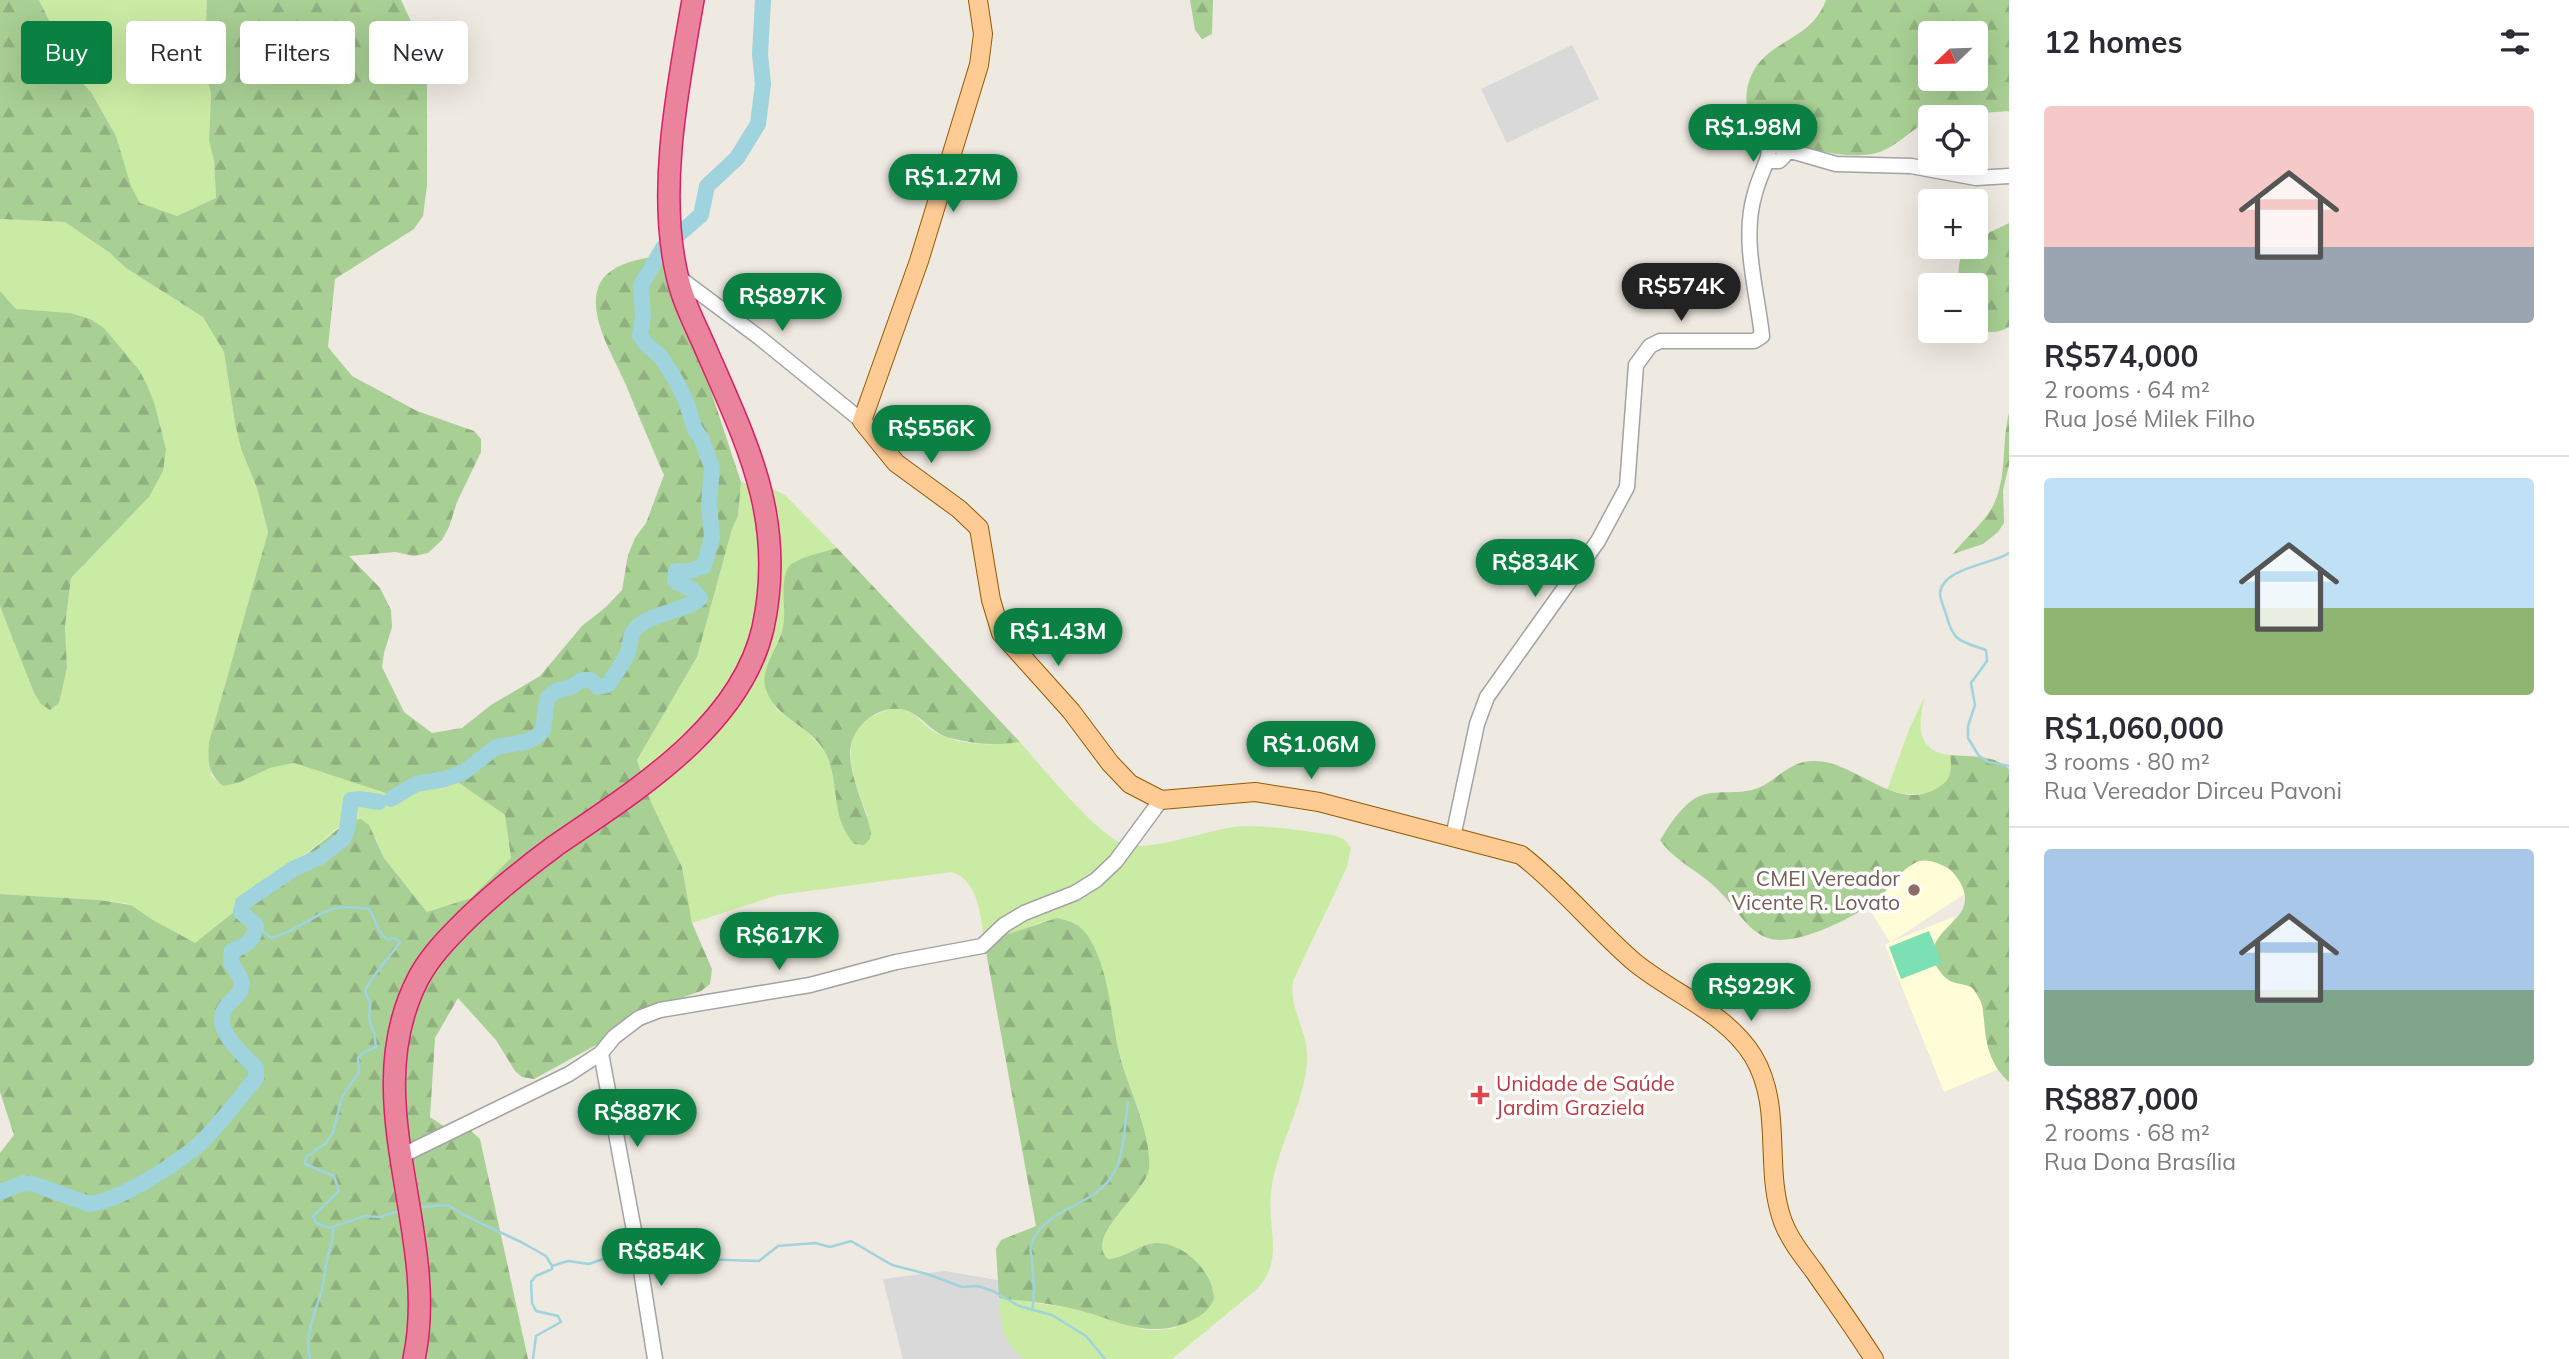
<!DOCTYPE html>
<meta charset="utf-8">
<style>
body{margin:0;font-family:Mulish,sans-serif;background:#f2f2f3;color:#2b2b33;height:100vh;display:flex;flex-direction:column;font-size:26px;white-space:nowrap}
*{box-sizing:border-box;margin:0}
p{font-size:23px;color:#7c7c81}
.icon{flex:none;width:38px;height:38px;fill:none;stroke:currentColor;stroke-width:2;stroke-linecap:round;stroke-linejoin:round}
.map{position:relative;flex:1;overflow:hidden}
.sheet{display:flex;flex-direction:column;background:#fff;width:560px}
.sheet>*{flex:none}
.guide{position:absolute;left:21px;top:21px;width:665px;height:63px;display:flex;gap:14px}
.needle{width:46px;rotate:247deg}
.buttons{position:absolute;left:1918px;top:21px;display:grid;gap:14px}
.buttons a{display:grid;place-items:center;width:70px;height:70px;border-radius:7px;background:#fff;box-shadow:0 7px 28px #0002;font-size:35px}
.price{position:absolute;translate:-50% -60px;padding:0 16px;border-radius:24px;background:#0b8043;color:#fff;font-size:23px;line-height:46px;filter:drop-shadow(0 2px 4px #0008)}
.price::after{content:'';position:absolute;left:50%;top:42px;width:21px;height:16px;margin-left:-10px;background:inherit;clip-path:polygon(0 0,100% 0,50% 100%)}
.price.selected{background:#222;color:#fff}
ul{padding:0;list-style:none}
li{display:grid;align-content:center;gap:14px;height:371px;padding:0 35px}
li+li{border-top:2px solid #e1e1e2}
li span{display:grid;place-items:center;height:217px;border-radius:7px;color:#555}
li>.icon{margin-inline-start:auto}
span .icon{width:126px;height:126px;fill:#fffc;stroke-width:1}
li b{font-size:30px}
h2{display:flex;justify-content:space-between;align-items:center;height:84px;padding:0 35px;font-size:30px}
.chip{padding:0 24px;border-radius:7px;background:#fff;box-shadow:0 7px 28px #0002;font-size:24px;line-height:63px}
.chip.selected{background:#0b8043;color:#fff}
main{display:flex;flex:1;min-height:0}
.map>svg:first-child{display:block}
.residential{fill:#dad9d9}
.education{fill:#fffdd8}
.grass{fill:#caeba4}
.forest{fill:url(#forest-firs);fill-rule:evenodd}
.pitch{fill:#7be1b4}
.lines{fill:none;stroke-linecap:round;stroke-linejoin:round}
.stream{stroke:#9fd3de;stroke-width:2.5}
.river{stroke:#9fd3de;stroke-width:16}
.minor-casing{stroke:#a3a3a3;stroke-width:17}
.major-casing{stroke:#935b00;stroke-width:20}
.highway-casing{stroke:#dc1d68;stroke-width:24}
.minor{stroke:#fff;stroke-width:14}
.major{stroke:#ffcb94;stroke-width:18}
.highway{stroke:#e9849c;stroke-width:21}
.education-dot{fill:#8d6e63;stroke:#fff;stroke-width:2.5}
.health-dot{fill:#e0444e;stroke:#fff;stroke-width:2.5}
.labels{text-anchor:middle;dominant-baseline:central;stroke-width:7;stroke-linejoin:round;paint-order:stroke}
.education-label{font-size:21px;fill:#785e54;stroke:#fff;text-anchor:end}
.health-label{font-size:21px;fill:#be3a42;stroke:#fff;text-anchor:start}
</style>
<main>
<div class="map">
<svg width="2009" height="1359" viewBox="0 0 2009 1359">
<defs>
<pattern id="forest-firs" width="22" height="20" patternUnits="userSpaceOnUse" patternTransform="scale(1.75)"><rect width="22" height="20" fill="#a8cf94"/><path d="M5 1l3.5 6h-7zM16 11l3.5 6h-7z" fill="#90b17f"/></pattern>
</defs>
<rect width="100%" height="100%" fill="#eee9e1"/>
<!-- residential -->
<path class="residential" d="M1572,45L1599,99L1507,143L1481,89Z
M945,1271L1008,1282L1081,1359H903L883,1279Z"/>
<!-- education -->
<path class="education" d="M1938,838L1971,890L1891,942L1953,917L2009,1055V1065L1944,1092L1885,945L1890,942L1857,890Z"/>
<!-- grass -->
<path class="grass" d="M39,0H207L204,63L211,94L209,141L214,160L216,198L177,216L140,204L131,186L116,136L91,92L77,77Z
M0,219L65,222L110,253L126,268L203,317L224,352L235,423L241,449L257,488L268,532L209,742L211,776L223,786L238,783L270,768L294,763L395,796L459,783L505,815L511,859L471,898L427,912L384,858L376,838L340,826L195,944L153,920L130,904L99,900L0,894V606L34,693L51,709L59,703L67,668L65,626L71,578L149,497L166,449L155,405L25,311L16,309L0,291Z
M741,482L773,489L785,495L837,548L795,561L783,629L766,668L765,691L778,710L808,733L824,750L831,767L834,782L868,817C856,787 833,735 874,716C882,712 890,708 899,709C913,710 920,721 930,729C954,746 992,746 1020,742C1041,766 1095,832 1121,843C1150,855 1213,826 1247,826C1275,826 1304,831 1332,835L1344,839L1351,848L1347,867L1293,981C1289,1008 1306,1028 1307,1054C1309,1096 1275,1149 1271,1193C1267,1230 1285,1258 1257,1289L1172,1359H1023C1002,1339 1001,1327 999,1298L1071,1308L1145,1330H1160L1175,1328L1214,1292C1206,1268 1178,1237 1148,1244C1133,1248 1124,1258 1108,1259C1083,1237 1147,1193 1149,1168C1152,1134 1130,1092 1121,1059C1113,1028 1109,996 1101,964L1041,922L985,946C981,920 980,881 952,872L778,895L692,923L682,867L651,802L637,760L697,657L732,529L738,516Z
M1925,696C1918,722 1915,752 1950,755C1951,761 1952,767 1951,772C1945,799 1906,796 1887,790L1910,727Z"/>
<!-- forest -->
<path class="forest" d="M0,0H39L77,77L91,92L116,136L131,186L140,203L177,216L216,198L214,160L209,141L211,94L204,64L207,0H401L423,47L427,70V185L423,216L414,229L335,279L328,347L352,376L417,411L474,431L481,439V452L457,502L449,527L442,540L428,553L414,556L395,552L349,556L380,588L391,610L392,627L384,653L382,667L404,712L432,733L462,728L491,705L540,676L582,626L606,607L622,590L628,555L635,538L646,523L664,475C651,445 638,415 626,385C615,359 588,318 598,288C605,266 637,258 657,257L669,264L741,482L738,516L732,529L697,657L637,760L651,802L682,867L692,923L712,969L710,984L701,991L684,997L534,1079L522,1077L515,1071L496,1040L458,998L435,1038L430,1117L451,1131H471L480,1139L528,1359H0V1153L14,1135L0,1092V894L99,900L131,905L153,920L195,943L347,822L361,819L369,825L384,858L427,912L471,898L511,858L505,815L459,783L395,796L294,763L270,768L238,783L223,786C207,772 208,762 209,742L268,532L257,488L241,449L235,423L224,352L203,317L126,268L110,253L65,222L0,219Z
M1190,0H1213L1212,34L1202,39L1195,30Z
M1826,0H2009V111L1930,117V120C1911,129 1896,148 1876,153C1843,162 1765,143 1749,111C1744,100 1747,84 1752,74C1769,39 1811,41 1826,0ZM1930,33H1976V79H1930Z
M2009,223V327C1999,333 1984,335 1976,325V285H1960C1957,272 1958,257 1967,247H1976V239Z
M0,291L16,309L70,313L90,319L104,328L139,370L147,385L155,405L166,449L163,471L149,497L71,578L65,626L67,668L59,703L50,710L41,704L34,693L0,606Z
M2009,413V465L2003,490L2004,523L1998,532L1983,544L1953,554C1965,538 1981,526 1992,508C2008,479 2001,444 2009,413Z
M837,548L1020,742C996,746 973,744 950,738C933,734 925,719 910,712C883,699 849,726 850,754C851,781 865,806 871,832L870,839L864,845L854,844C829,814 841,786 826,754C813,727 779,720 767,693C757,671 779,648 783,627C787,609 779,586 788,568C793,558 825,552 837,548Z
M1950,755C1970,757 1994,754 2009,769V1082C1990,1064 1986,1046 1984,1020C1983,1014 1983,1005 1980,1000C1978,996 1974,989 1971,987C1965,984 1956,984 1950,981C1941,975 1931,962 1933,950C1939,923 1979,916 1960,882C1956,876 1952,870 1946,867C1938,863 1928,859 1920,861C1903,866 1893,885 1881,896C1859,916 1792,950 1765,937C1745,928 1735,906 1720,892C1702,872 1676,863 1660,840C1669,826 1679,809 1694,799C1711,788 1733,795 1752,790C1775,784 1787,761 1813,761C1857,760 1895,815 1939,787C1952,779 1952,769 1950,755Z
M1057,918C1070,921 1080,924 1088,936C1111,972 1110,1020 1121,1060C1130,1092 1152,1135 1149,1169C1146,1193 1083,1237 1108,1259C1124,1258 1134,1248 1149,1244C1179,1237 1214,1271 1214,1299C1208,1312 1200,1317 1186,1323C1145,1340 1110,1317 1070,1308C1047,1303 1023,1301 999,1298L996,1249L1001,1240L1036,1226L985,946L1008,934Z"/>
<!-- pitch -->
<path class="pitch" d="M1929,931L1942,963L1901,979L1889,947Z"/>
<g class="lines">
<!-- stream -->
<path class="stream" d="M2009,553C1993,564 1942,568 1940,593C1940,599 1944,608 1946,614C1953,642 1960,641 1986,650L1987,661L1971,683L1975,705L1968,726V738L1979,756L1988,762L2009,766
M256,925L271,938C294,933 311,916 333,909C343,905 357,909 368,908C376,918 376,932 388,940L394,938L400,942C391,956 369,979 365,991L370,1004L369,1019L374,1033L376,1047L362,1053L358,1058L359,1072L342,1097L333,1132L326,1143L306,1157L305,1164L334,1176L339,1191L313,1216L316,1223L329,1228L365,1216L380,1217L395,1212L401,1213
M421,1207L448,1205L466,1216L521,1242L546,1256L552,1266
M650,1260L662,1258L759,1261L778,1246L815,1243L830,1247L851,1241L892,1265L927,1274L962,1287L977,1286L993,1291L1019,1306L1052,1315L1086,1336L1105,1359
M1032,1310C1036,1294 1033,1277 1032,1261C1032,1255 1029,1252 1031,1245C1044,1207 1092,1208 1112,1176C1125,1155 1124,1126 1128,1102
M310,1359C304,1335 314,1316 321,1293C325,1279 325,1263 330,1249C332,1241 334,1236 333,1227
M533,1359L536,1336L561,1322L558,1316L536,1311L532,1303L531,1282L536,1276L552,1269V1266L568,1261L589,1264L606,1258L635,1262"/>
<!-- river -->
<path class="river" d="M391,799L416,784L445,779L464,772L496,747L526,742L536,737L543,730L547,699L554,692L573,686L581,680H591L598,687L608,685C614,675 624,663 628,652C631,643 629,634 637,627C654,612 687,611 700,598L693,590L675,581L676,571H690L704,566L712,536L709,506L712,467L701,438L695,430L686,401L676,381L661,357L646,344L640,335L643,316L641,285L663,248L701,215L707,186L737,158L758,124L763,84L760,54L763,0
M0,1192L23,1183L33,1184L89,1204C119,1201 171,1167 195,1148C214,1133 239,1098 256,1078V1068C245,1056 222,1038 222,1019C223,994 259,999 231,963L232,951C246,945 254,942 256,925L241,912L243,903L293,869L320,857L343,839L347,830L351,800L360,799L379,802"/>
<!-- minor casing -->
<g class="minor-casing">
<path id="minor" d="M1784,149V156L1779,161H1773L1768,157L1769,148L1775,145L1784,149L1836,164L1911,166L1976,178L2009,176
M677,276L760,338L862,421
M1453,837L1477,724L1487,697L1598,541L1627,487L1636,365L1650,346L1660,341H1754L1762,336C1757,290 1741,239 1755,193C1758,181 1764,169 1768,157
M601,1053L638,1252L655,1359
M401,1156L569,1074L601,1053L614,1037L639,1018L660,1010L810,985L896,962L982,946L1004,925L1024,913L1075,893L1096,880L1116,861L1161,800"/>
</g>
<!-- major casing -->
<g class="major-casing">
<path id="major" d="M978,0L983,34L979,65L919,261L862,421L896,463L959,509L979,528L991,600L1001,633L1071,711L1110,763L1130,784L1161,800L1255,792L1319,802L1521,855C1562,887 1594,927 1633,961C1671,993 1726,1012 1753,1056C1784,1107 1763,1168 1783,1222C1790,1240 1802,1255 1814,1271C1834,1300 1855,1329 1874,1359"/>
</g>
<!-- highway casing -->
<g class="highway-casing">
<path id="highway" d="M414,1359C441,1233 355,1101 418,979C430,956 448,938 466,920C494,893 524,869 555,846C633,792 740,728 763,628C786,522 749,448 708,354C697,328 683,303 677,275C657,190 678,86 693,0"/>
</g>
<!-- minor -->
<use href="#minor" class="minor"/>
<!-- major -->
<use href="#major" class="major"/>
<!-- highway -->
<use href="#highway" class="highway"/>
</g>
<!-- markers -->
<circle class="education-dot" cx="1914" cy="890" r="7"/>
<path class="health-dot" d="M1476.5 1084.5h7v7h7v7h-7v7h-7v-7h-7v-7h7z"/>
<g class="labels">
<!-- education labels -->
<g class="education-label">
<text x="1900" y="878">CMEI Vereador<tspan x="1900" dy="24">Vicente R. Lovato</tspan></text>
</g>
<!-- health labels -->
<g class="health-label">
<text x="1496" y="1083">Unidade de Saúde<tspan x="1496" dy="24">Jardim Graziela</tspan></text>
</g>
</g>
</svg>
<div class="buttons">
<a><svg class="needle" viewBox="-14 -14 28 28"><path d="M0-13l5 13h-10z" fill="#e53935"/><path d="M0 13l5-13h-10z" fill="#7c7c81"/></svg></a>
<a><svg class="icon" aria-label="locate" viewBox="0 0 24 24"><circle cx="12" cy="12" r="6"/><path d="M12 2v4M12 18v4M2 12h4M18 12h4"/></svg></a>
<a>+</a>
<a>−</a>
</div>
<b class="price" style="left:1753px;top:164px">R$1.98M</b>
<b class="price" style="left:953px;top:214px">R$1.27M</b>
<b class="price selected" style="left:1681px;top:323px">R$574K</b>
<b class="price" style="left:782px;top:333px">R$897K</b>
<b class="price" style="left:931px;top:465px">R$556K</b>
<b class="price" style="left:1535px;top:599px">R$834K</b>
<b class="price" style="left:1058px;top:668px">R$1.43M</b>
<b class="price" style="left:1311px;top:781px">R$1.06M</b>
<b class="price" style="left:779px;top:972px">R$617K</b>
<b class="price" style="left:1751px;top:1023px">R$929K</b>
<b class="price" style="left:637px;top:1149px">R$887K</b>
<b class="price" style="left:661px;top:1288px">R$854K</b>
<div class="guide">
<a class="chip selected">Buy</a>
<a class="chip">Rent</a>
<a class="chip">Filters</a>
<a class="chip">New</a>
</div>
</div>
<section class="sheet">
<h2>12 homes<svg class="icon" aria-label="filters" viewBox="0 0 24 24"><path d="M4 7h16M4 17h16"/><circle cx="9" cy="7" r="2"/><circle cx="15" cy="17" r="2"/></svg></h2>
<ul>
<li><span style="background:linear-gradient(#f6c9c9 65%,#9aa5b1 0)"><svg class="icon" aria-label="home" viewBox="0 0 24 24"><path d="M3 11l9-7 9 7M6 9v11h12V9"/></svg></span><div><b>R$574,000</b><p>2 rooms · 64 m²</p><p>Rua José Milek Filho</p></div></li>
<li><span style="background:linear-gradient(#bfe0f5 60%,#8fb573 0)"><svg class="icon" aria-label="home" viewBox="0 0 24 24"><path d="M3 11l9-7 9 7M6 9v11h12V9"/></svg></span><div><b>R$1,060,000</b><p>3 rooms · 80 m²</p><p>Rua Vereador Dirceu Pavoni</p></div></li>
<li><span style="background:linear-gradient(#a9c7e8 65%,#7fa58c 0)"><svg class="icon" aria-label="home" viewBox="0 0 24 24"><path d="M3 11l9-7 9 7M6 9v11h12V9"/></svg></span><div><b>R$887,000</b><p>2 rooms · 68 m²</p><p>Rua Dona Brasília</p></div></li>
</ul>
</section>
</main>
